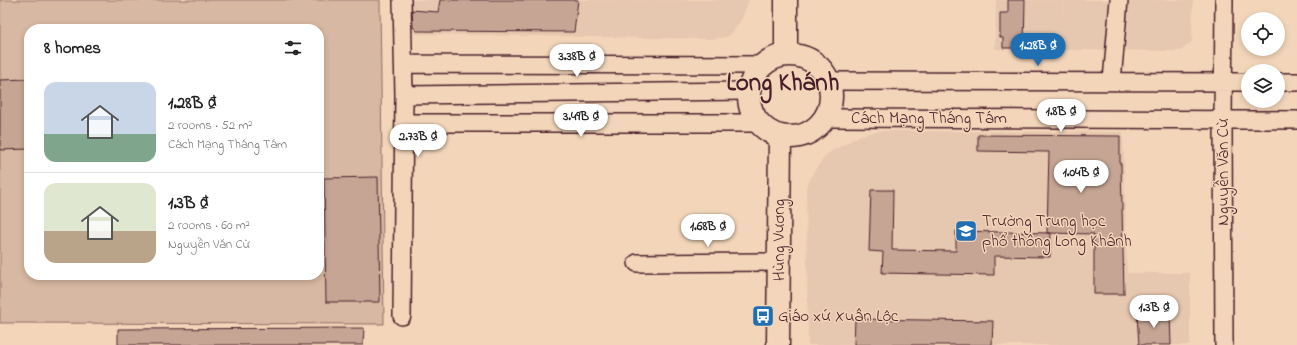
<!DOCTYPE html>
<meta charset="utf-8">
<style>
body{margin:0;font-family:"Indie Flower",sans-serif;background:#f6f6f6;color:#222;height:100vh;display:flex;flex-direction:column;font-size:15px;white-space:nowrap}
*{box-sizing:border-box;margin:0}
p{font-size:13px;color:#767676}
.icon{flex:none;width:22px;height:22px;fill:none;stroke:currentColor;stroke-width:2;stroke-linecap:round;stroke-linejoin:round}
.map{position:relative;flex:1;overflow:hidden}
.panel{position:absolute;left:24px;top:24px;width:300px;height:256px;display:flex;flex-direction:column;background:#fff;border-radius:16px;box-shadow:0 2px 6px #0003}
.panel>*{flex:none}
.tools{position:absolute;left:1241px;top:12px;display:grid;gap:8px}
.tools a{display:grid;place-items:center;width:44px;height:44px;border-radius:50%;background:#fff;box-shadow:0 2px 6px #0003;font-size:20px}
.price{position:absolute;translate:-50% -34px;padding:0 9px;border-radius:14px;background:#fff;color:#222;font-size:13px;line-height:26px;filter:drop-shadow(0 1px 2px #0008)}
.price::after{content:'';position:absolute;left:50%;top:24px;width:12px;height:9px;margin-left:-6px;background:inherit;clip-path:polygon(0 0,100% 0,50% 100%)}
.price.on{background:#1f6fb2;color:#fff}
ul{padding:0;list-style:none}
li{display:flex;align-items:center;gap:12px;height:100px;padding:0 20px}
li+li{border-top:1px solid #e0e0e0}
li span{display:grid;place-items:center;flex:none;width:112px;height:80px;border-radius:12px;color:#555}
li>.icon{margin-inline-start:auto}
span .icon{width:48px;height:48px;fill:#fffc;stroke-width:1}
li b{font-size:17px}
h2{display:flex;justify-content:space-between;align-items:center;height:48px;padding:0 20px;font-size:17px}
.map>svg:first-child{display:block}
.built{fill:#e6c7af}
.green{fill:#d7b8a2;stroke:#906c66;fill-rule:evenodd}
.building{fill:#c6a594;stroke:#4a1f2b}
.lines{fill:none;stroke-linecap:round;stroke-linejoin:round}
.minor-casing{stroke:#4a1f2b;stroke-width:20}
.major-casing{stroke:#4a1f2b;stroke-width:25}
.minor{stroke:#f3d6ba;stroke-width:17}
.major{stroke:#f3d6ba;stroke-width:22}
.labels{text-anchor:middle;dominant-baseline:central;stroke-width:3;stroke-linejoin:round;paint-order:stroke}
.street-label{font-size:17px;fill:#4a1f2b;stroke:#f3d6ba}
.poi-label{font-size:17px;fill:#4a1f2b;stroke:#f3d6ba;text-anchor:start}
.town-label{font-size:25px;font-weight:bold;fill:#4a1f2b;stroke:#f3d6ba}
</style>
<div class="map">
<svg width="1297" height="345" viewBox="0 0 1297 345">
<rect width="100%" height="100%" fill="#f3d6ba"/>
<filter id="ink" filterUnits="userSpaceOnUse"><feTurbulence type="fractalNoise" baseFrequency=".025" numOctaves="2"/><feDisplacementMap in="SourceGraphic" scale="8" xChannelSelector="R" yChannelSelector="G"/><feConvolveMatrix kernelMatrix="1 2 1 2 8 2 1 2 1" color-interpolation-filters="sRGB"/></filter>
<g filter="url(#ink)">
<!-- built -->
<path class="built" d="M402,0H749L742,18L733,32L727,37L713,39L415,34L402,18Z
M996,0H1062V22L1063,0H1193L1192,41L1181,51L995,49Z
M880,131L1123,132L1127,273H1190V345H808L806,188L814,171L827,154L861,135Z"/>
<!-- green -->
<path class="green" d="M0,0H380L384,324L0,323ZM29,29H319V275H29Z"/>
<!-- building -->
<path class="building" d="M440,0H578L574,32L417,31L413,27L412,10L438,12Z
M1008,0H1025L1024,48H1003V38L1000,37V13H1008Z
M29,79V149L0,150V80Z
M978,135L1120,136V164H1121L1124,294H1094V234L1047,233L1049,152L978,151Z
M378,177L380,302H326L324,178Z
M871,190H893L892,250L956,251V231L1051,233L1050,257L994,256V275L882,273L883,252L869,251Z
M1170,313L1171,345H1139L1137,315Z
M855,319L993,321L992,345H854Z
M364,328L363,345H118V329Z"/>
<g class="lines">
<!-- minor casing -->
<g class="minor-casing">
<path id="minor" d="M404,64L763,65
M829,81L1248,82
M1112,81L1119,0
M1278,82H1297
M404,95L749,91
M825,118L1297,120
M404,123H759
M637,263L779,262
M402,316L404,95L402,0
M1224,345L1223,119L1224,0"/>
</g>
<!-- major casing -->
<g class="major-casing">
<path id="major" d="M786,0V55
M749 96a41 41 0 1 1 82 0a41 41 0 1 1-82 0Z
M778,345L780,136"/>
</g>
<!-- minor -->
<use href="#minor" class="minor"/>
<!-- major -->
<use href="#major" class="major"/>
</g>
</g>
<!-- icons -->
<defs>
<g id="school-square" transform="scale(1.15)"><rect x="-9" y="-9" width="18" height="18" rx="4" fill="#1f6fb2" stroke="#f3d6ba"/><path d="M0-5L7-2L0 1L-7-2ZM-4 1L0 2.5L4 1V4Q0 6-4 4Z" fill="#fff"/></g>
<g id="bus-square" transform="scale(1.15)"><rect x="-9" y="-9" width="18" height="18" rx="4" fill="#1f6fb2" stroke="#f3d6ba"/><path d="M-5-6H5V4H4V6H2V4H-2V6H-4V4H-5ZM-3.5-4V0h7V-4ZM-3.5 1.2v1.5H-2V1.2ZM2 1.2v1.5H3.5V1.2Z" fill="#fff"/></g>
</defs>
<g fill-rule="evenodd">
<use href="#school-square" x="966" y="231"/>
<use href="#bus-square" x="763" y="316"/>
</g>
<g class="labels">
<!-- street labels -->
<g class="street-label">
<text x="929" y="118">Cách Mạng Tháng Tám</text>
<text transform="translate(1223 172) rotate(-90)">Nguyễn Văn Cừ</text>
<text transform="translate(779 240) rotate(-90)">Hùng Vương</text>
</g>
<!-- poi labels -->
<g class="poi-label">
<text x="982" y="221">Trường Trung học<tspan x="982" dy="20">phổ thông Long Khánh</tspan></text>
<text x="778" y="316">Giáo xứ Xuân Lộc</text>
</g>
<!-- town labels -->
<g class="town-label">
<text x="783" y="84">Long Khánh</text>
</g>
</g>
</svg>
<div class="tools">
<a><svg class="icon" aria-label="locate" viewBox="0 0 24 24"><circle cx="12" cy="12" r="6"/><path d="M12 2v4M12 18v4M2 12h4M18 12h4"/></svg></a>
<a><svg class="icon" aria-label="layers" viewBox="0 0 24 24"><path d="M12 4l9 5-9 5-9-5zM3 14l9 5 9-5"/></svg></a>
</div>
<b class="price on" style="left:1038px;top:67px">1.28B ₫</b>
<b class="price" style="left:577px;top:78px">3.38B ₫</b>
<b class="price" style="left:1061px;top:133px">1.8B ₫</b>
<b class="price" style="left:581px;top:138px">3.49B ₫</b>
<b class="price" style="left:418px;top:158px">2.73B ₫</b>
<b class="price" style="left:1081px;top:194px">1.04B ₫</b>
<b class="price" style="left:708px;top:248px">1.68B ₫</b>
<b class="price" style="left:1154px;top:329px">1.3B ₫</b>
<section class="panel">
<h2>8 homes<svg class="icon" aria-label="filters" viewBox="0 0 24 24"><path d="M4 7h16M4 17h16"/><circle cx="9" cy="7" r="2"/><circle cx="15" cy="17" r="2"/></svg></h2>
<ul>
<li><span style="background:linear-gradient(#c9d6e8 65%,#7fa58c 0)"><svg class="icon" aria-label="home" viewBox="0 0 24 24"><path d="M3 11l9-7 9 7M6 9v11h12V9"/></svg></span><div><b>1.28B ₫</b><p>2 rooms · 52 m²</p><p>Cách Mạng Tháng Tám</p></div></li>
<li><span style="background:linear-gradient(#dfe7d0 60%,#b9a48a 0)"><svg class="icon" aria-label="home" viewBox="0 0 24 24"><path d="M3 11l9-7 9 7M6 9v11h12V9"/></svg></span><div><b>1.3B ₫</b><p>2 rooms · 60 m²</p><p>Nguyễn Văn Cừ</p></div></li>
</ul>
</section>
</div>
